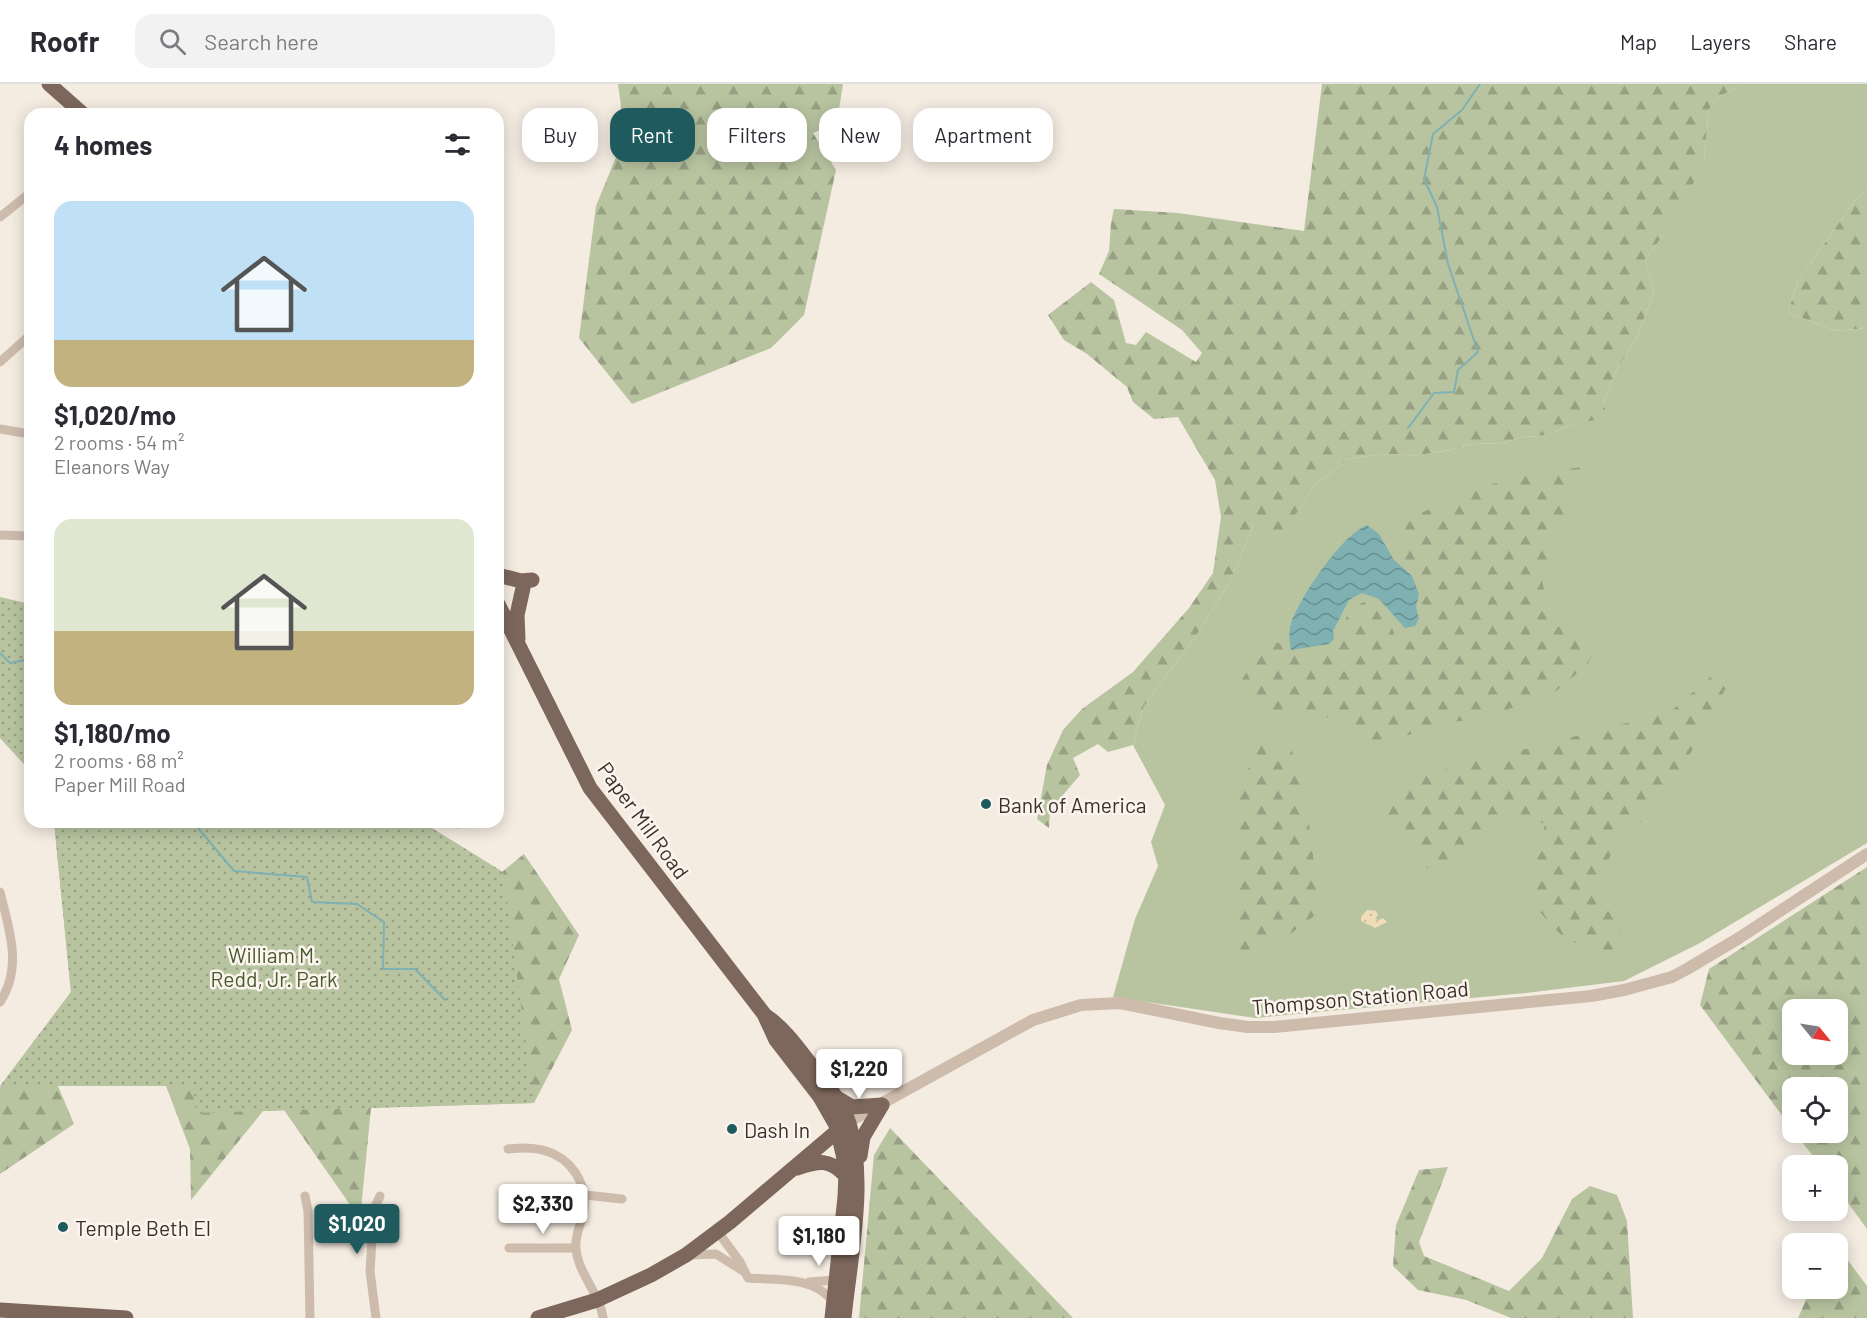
<!DOCTYPE html>
<meta charset="utf-8">
<style>
body{margin:0;font-family:Barlow,sans-serif;background:#f2f2f3;color:#2b2b33;height:100vh;display:flex;flex-direction:column;font-size:22px;white-space:nowrap}
*{box-sizing:border-box;margin:0}
p{font-size:20px;color:#7c7c81}
.icon{flex:none;width:33px;height:33px;fill:none;stroke:currentColor;stroke-width:2;stroke-linecap:round;stroke-linejoin:round}
.map{position:relative;flex:1;overflow:hidden}
.side{position:absolute;left:24px;top:24px;width:480px;height:720px;display:flex;flex-direction:column;background:#fff;border-radius:18px;box-shadow:0 3px 15px #0003}
.side>*{flex:none}
.hud{position:absolute;left:522px;top:24px;width:570px;height:54px;display:flex;gap:12px}
.needle{width:39px;rotate:120deg}
.fabs{position:absolute;left:1782px;top:915px;display:grid;gap:12px}
.fabs a{display:grid;place-items:center;width:66px;height:66px;border-radius:12px;background:#fff;box-shadow:0 3px 15px #0003;font-size:30px}
.price{position:absolute;translate:-50% -51px;padding:0 14px;border-radius:6px;background:#fff;color:#222;font-size:20px;line-height:39px;filter:drop-shadow(0 2px 3px #0008)}
.price::after{content:'';position:absolute;left:50%;top:36px;width:18px;height:14px;margin-left:-9px;background:inherit;clip-path:polygon(0 0,100% 0,50% 100%)}
.price.active{background:#1f5a5e;color:#fff}
ul{padding:0;list-style:none}
li{display:grid;align-content:center;gap:12px;height:318px;padding:0 30px}
li span{display:grid;place-items:center;height:186px;border-radius:18px;color:#555}
li>.icon{margin-inline-start:auto}
span .icon{width:108px;height:108px;fill:#fffc;stroke-width:1}
li b{font-size:26px}
h2{display:flex;justify-content:space-between;align-items:center;height:72px;padding:0 30px;font-size:26px}
.pill{padding:0 21px;border-radius:18px;background:#fff;box-shadow:0 3px 15px #0003;font-size:21px;line-height:54px}
.pill.active{background:#1f5a5e;color:#fff}
header{display:flex;align-items:center;gap:36px;box-sizing:border-box;height:84px;padding:0 30px;background:#fff;border-bottom:2px solid #e1e1e2}
header strong{font-size:28px}
nav{display:flex;gap:33px;margin-inline-start:auto;font-size:21px}
.search{width:420px;height:54px;background:#f2f2f3;display:flex;align-items:center;gap:15px;box-sizing:border-box;padding:0 21px;border-radius:18px;color:#7c7c81;font-size:22px}
.map>svg:first-child{display:block}
.green{fill:#b8c4a0}
.forest{fill:url(#forest-firs);fill-rule:evenodd}
.sand{fill:url(#sand-dots)}
.park{fill:url(#park-dots)}
.water{fill:url(#water-waves)}
.lines{fill:none;stroke-linecap:round;stroke-linejoin:round}
.stream{stroke:#7fb0b2;stroke-width:2}
.minor{stroke:#cdbbac;stroke-width:9}
.tertiary{stroke:#cdbbac;stroke-width:12}
.primary{stroke:#7d675c;stroke-width:15}
.poi-dot{fill:#1f5a5e;stroke:#fbf5ee;stroke-width:2}
.labels{text-anchor:middle;dominant-baseline:central;stroke-width:5;stroke-linejoin:round;paint-order:stroke}
.poi-label{font-size:21px;fill:#3b302b;stroke:#fbf5ee;text-anchor:start}
.street-label{font-size:21px;fill:#3b302b;stroke:#fbf5ee}
.park-label{font-size:21px;fill:#4a5a2e;stroke:#fbf5ee}
</style>
<header>
<strong>Roofr</strong>
<div class="search"><svg class="icon" aria-label="search" viewBox="0 0 24 24"><circle cx="10" cy="10" r="6"/><path d="M15 15l6 6"/></svg>Search here</div>
<nav><a>Map</a><a>Layers</a><a>Share</a></nav>
</header>
<div class="map">
<svg width="1867" height="1234" viewBox="0 0 1867 1234">
<defs>
<pattern id="forest-firs" width="22" height="20" patternUnits="userSpaceOnUse" patternTransform="scale(1.5)"><rect width="22" height="20" fill="#b8c4a0"/><path d="M5 1l3.5 6h-7zM16 11l3.5 6h-7z" fill="#97a083"/></pattern>
<pattern id="sand-dots" width="8" height="8" patternUnits="userSpaceOnUse" patternTransform="scale(1.5)"><rect width="8" height="8" fill="#efdcb8"/><path d="M2 2h.1M6 6h.1" fill="none" stroke="#cebd9e" stroke-width="1.8" stroke-linecap="round"/></pattern>
<pattern id="park-dots" width="8" height="8" patternUnits="userSpaceOnUse" patternTransform="scale(1.5)"><rect width="8" height="8" fill="#b8c4a0"/><path d="M2 2h.1M6 6h.1" fill="none" stroke="#97a083" stroke-width="1.8" stroke-linecap="round"/></pattern>
<pattern id="water-waves" width="16" height="10" patternUnits="userSpaceOnUse" patternTransform="scale(1.5)"><rect width="16" height="10" fill="#7fb0b2"/><path d="M0 5q4-4 8 0t8 0" fill="none" stroke="#699091"/></pattern>
</defs>
<rect width="100%" height="100%" fill="#f4ebe1"/>
<!-- green -->
<path class="green" d="M1742,0H1867V106L1855,116L1798,197L1788,228L1835,247L1867,244V759L1700,859L1624,897L1526,909L1255,934L1113,913L1135,835L1158,782L1151,758L1165,721L1133,661L1135,659L1134,654L1144,622L1196,552L1231,496L1254,440L1295,432L1313,403L1348,375L1376,371L1406,370L1413,372L1450,366L1476,359L1499,360L1523,353L1548,351L1568,342L1607,332L1603,319L1617,285L1637,253L1654,208L1645,175L1663,152L1704,76L1709,25L1721,12Z"/>
<!-- forest -->
<path class="forest" d="M618,0H843L837,38L813,49L836,86L804,231L771,264L632,320L579,254L596,122L625,51Z
M1322,0H1742L1721,12L1709,25L1704,76L1683,121L1663,152L1645,175L1654,208L1637,253L1617,285L1603,319L1608,333L1568,342L1548,351L1523,353L1499,360L1476,359L1450,366L1413,372L1406,370L1376,371L1348,375L1313,403L1295,432L1280,450L1254,440L1231,496L1196,552L1144,622L1134,654L1135,659L1133,661L1108,668L1098,660L1073,674L1080,691L1050,726L1049,744L1037,735L1047,681L1063,646L1082,625L1133,588L1189,524L1213,489L1221,433L1215,396L1178,333L1154,335L1133,318L1127,303L1087,270L1064,256L1048,231L1091,198L1114,216L1126,259L1136,261L1146,248L1196,278L1202,269L1182,246L1099,190L1109,167L1111,139L1114,125L1178,129L1304,147Z
M1867,106V244L1835,247L1788,228L1798,197L1855,116Z
M1581,383L1541,492L1546,515L1557,542L1599,557L1587,581L1555,608L1485,634L1435,640L1378,664L1369,652L1347,634L1315,633L1255,627L1236,606L1252,579L1272,554L1296,572L1327,571L1343,544L1349,525L1366,517L1384,520L1395,552L1413,557L1424,532L1419,499L1397,463L1402,438L1464,409L1515,393Z
M1714,590L1727,602L1676,696L1642,737L1617,759L1600,792L1604,814L1625,839L1608,876L1561,851L1527,814L1545,740L1510,727L1437,793L1383,741L1406,691L1443,686L1670,628Z
M1265,652L1290,662L1304,701L1320,827C1291,851 1271,864 1236,878L1238,865L1233,810L1240,780L1237,741L1238,704Z
M54,738H422L502,788L524,770L579,851L559,895L572,946L534,1019L371,1024L360,1135L284,1026L263,1027L191,1116L190,1065L166,1002H58L74,1040L0,1090V1003L71,908Z
M1867,783V1145L1838,1105V1082L1820,1081L1795,1049L1838,1048V1004H1792V1045L1700,921L1709,885ZM1792,926H1838V970H1792Z
M890,1044L1073,1234H859L874,1071Z
M1448,1083L1419,1158L1424,1172L1509,1207L1542,1174L1572,1115L1590,1102L1617,1111L1627,1137L1633,1234H1511L1466,1216L1418,1206L1393,1182L1396,1141L1419,1086Z
M1838,1163L1867,1202V1234H1798L1811,1205L1838,1204Z"/>
<!-- sand -->
<path class="sand" d="M1367,826L1376,827L1378,831L1375,835L1379,836L1383,834L1387,838L1375,844L1361,837V833Z"/>
<!-- park -->
<path class="park" d="M0,513L30,520V687L0,654Z
M54,738H422L503,788L534,1019L196,1029L193,1002H0L71,908Z"/>
<!-- water -->
<path class="water" d="M1367,441L1379,450L1394,476L1412,492L1419,510L1416,523L1419,535L1415,542L1405,544L1379,515L1362,509L1349,516L1333,547L1334,555L1329,560L1291,566C1289,555 1288,545 1293,534C1304,508 1341,452 1367,441Z"/>
<g class="lines">
<!-- stream -->
<path class="stream" d="M1408,344L1434,309L1454,308L1458,286L1478,268L1448,180L1437,123L1424,95L1433,50L1462,26L1480,0
M0,569L10,579L30,575
M193,738L234,787L307,793L312,818L357,820L384,838L383,885H415L445,916"/>
<!-- minor -->
<path class="minor" d="M0,133L30,109
M0,278L30,251
M0,345L30,350
M0,451L30,452
M453,738L458,740L459,738
M0,808C9,845 23,883 0,918
M508,1065C521,1064 534,1063 546,1067C570,1074 587,1098 584,1124C583,1137 574,1151 576,1165C578,1189 600,1210 603,1234
M585,1111L622,1115
M305,1112L308,1127L310,1234
M718,1148L740,1178L748,1194C776,1196 815,1192 833,1218
M509,1164H576
M688,1171L716,1170L743,1187
M809,1198L836,1196
M376,1234L370,1187L374,1125L380,1112"/>
<!-- tertiary -->
<path class="tertiary" d="M848,1038L1033,936L1081,921L1120,919L1219,939L1248,943H1274L1591,912L1624,906L1672,893L1687,885L1739,854L1867,770"/>
<!-- primary -->
<path class="primary" d="M49,0L83,30
M498,491L521,497L532,496
M498,520L590,704L764,930L776,956L820,1013L836,1041L843,1070L846,1088L845,1113L832,1234
M518,555L517,531L523,504
M766,932C785,945 798,964 812,982C826,999 842,1018 849,1039C867,1097 850,1174 844,1234
M837,1014L852,1023L882,1021
M860,1072L863,1053L882,1021
M797,1084C819,1077 829,1074 846,1092
M0,1226L126,1234
M538,1234L597,1216L651,1191L686,1171L730,1138L848,1038"/>
</g>
<!-- markers -->
<g class="poi-dot">
<circle cx="986" cy="720" r="6"/>
<circle cx="732" cy="1045" r="6"/>
<circle cx="63" cy="1143" r="6"/>
</g>
<g class="labels">
<!-- poi labels -->
<g class="poi-label">
<text x="998" y="720">Bank of America</text>
<text x="744" y="1045">Dash In</text>
<text x="75" y="1143">Temple Beth El</text>
</g>
<!-- street labels -->
<g class="street-label">
<text transform="translate(644 736) rotate(54)">Paper Mill Road</text>
<text transform="translate(1360 913) rotate(-5)">Thompson Station Road</text>
</g>
<!-- park labels -->
<g class="park-label">
<text x="274" y="870">William M.<tspan x="274" dy="24">Redd, Jr. Park</tspan></text>
</g>
</g>
</svg>
<div class="fabs">
<a><svg class="needle" viewBox="-14 -14 28 28"><path d="M0-13l5 13h-10z" fill="#e53935"/><path d="M0 13l5-13h-10z" fill="#7c7c81"/></svg></a>
<a><svg class="icon" aria-label="locate" viewBox="0 0 24 24"><circle cx="12" cy="12" r="6"/><path d="M12 2v4M12 18v4M2 12h4M18 12h4"/></svg></a>
<a>+</a>
<a>−</a>
</div>
<b class="price" style="left:859px;top:1016px">$1,220</b>
<b class="price" style="left:543px;top:1151px">$2,330</b>
<b class="price active" style="left:357px;top:1171px">$1,020</b>
<b class="price" style="left:819px;top:1183px">$1,180</b>
<div class="hud">
<a class="pill">Buy</a>
<a class="pill active">Rent</a>
<a class="pill">Filters</a>
<a class="pill">New</a>
<a class="pill">Apartment</a>
</div>
<section class="side">
<h2>4 homes<svg class="icon" aria-label="filters" viewBox="0 0 24 24"><path d="M4 7h16M4 17h16"/><circle cx="9" cy="7" r="2"/><circle cx="15" cy="17" r="2"/></svg></h2>
<ul>
<li><span style="background:linear-gradient(#bfe0f5 75%,#c2b280 0)"><svg class="icon" aria-label="home" viewBox="0 0 24 24"><path d="M3 11l9-7 9 7M6 9v11h12V9"/></svg></span><div><b>$1,020/mo</b><p>2 rooms · 54 m²</p><p>Eleanors Way</p></div></li>
<li><span style="background:linear-gradient(#dfe7d0 60%,#c2b280 0)"><svg class="icon" aria-label="home" viewBox="0 0 24 24"><path d="M3 11l9-7 9 7M6 9v11h12V9"/></svg></span><div><b>$1,180/mo</b><p>2 rooms · 68 m²</p><p>Paper Mill Road</p></div></li>
</ul>
</section>
</div>
